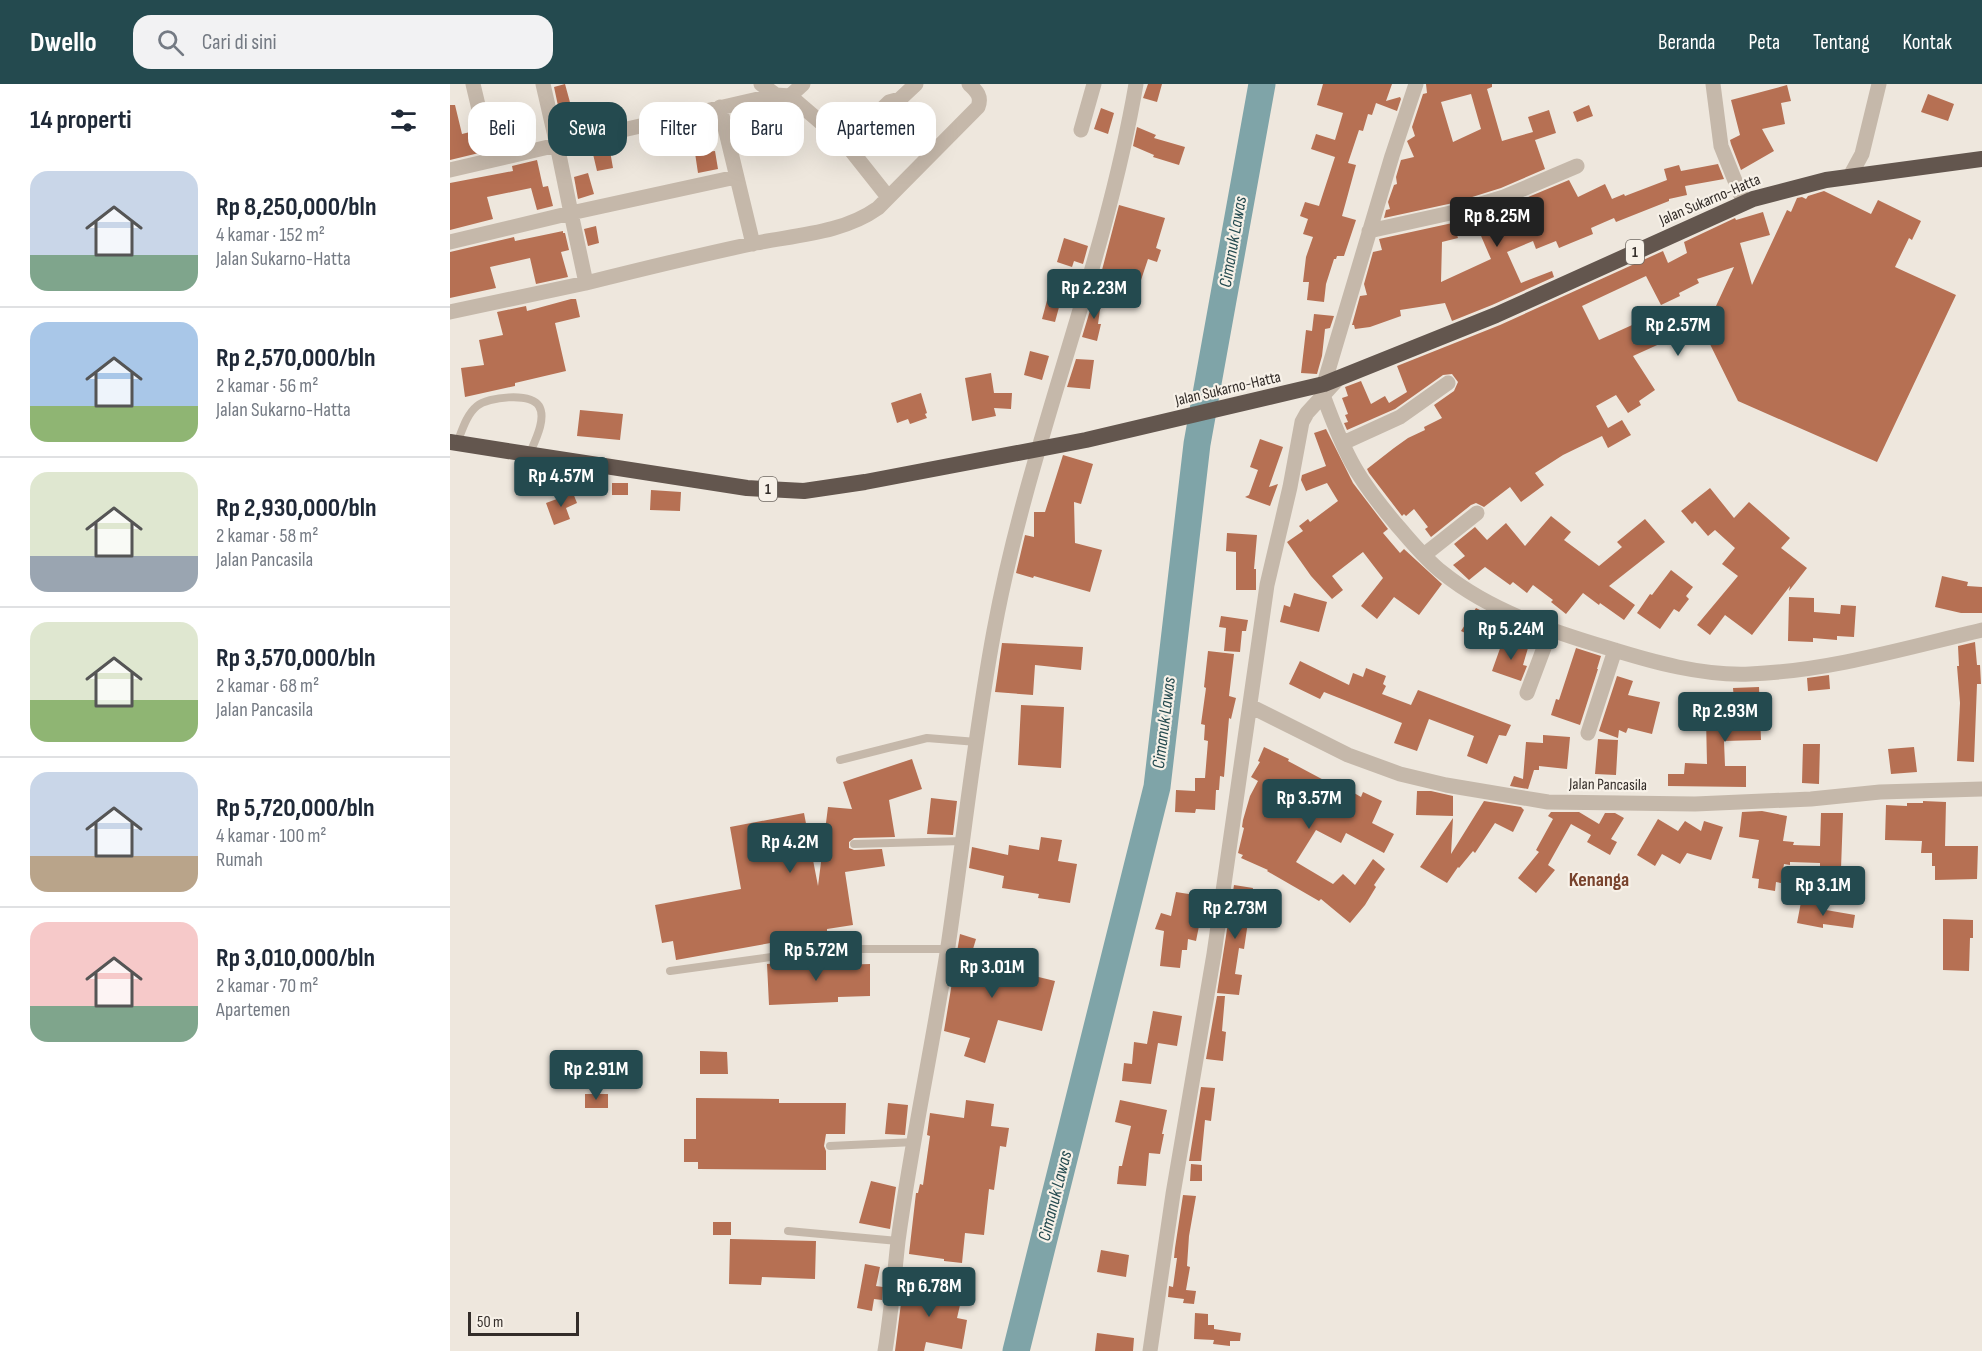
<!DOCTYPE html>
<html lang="id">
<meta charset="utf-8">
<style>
body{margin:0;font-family:"Sofia Sans Condensed",sans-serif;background:#f2f2f3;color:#1f2937;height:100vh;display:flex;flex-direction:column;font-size:22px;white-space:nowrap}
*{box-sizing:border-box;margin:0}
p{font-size:20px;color:#747a83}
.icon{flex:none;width:33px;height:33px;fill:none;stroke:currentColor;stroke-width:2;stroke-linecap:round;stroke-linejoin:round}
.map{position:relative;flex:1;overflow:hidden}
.details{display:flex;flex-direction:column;background:#fff;width:450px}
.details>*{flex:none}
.guide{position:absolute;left:18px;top:18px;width:570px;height:54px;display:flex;gap:12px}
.scale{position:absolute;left:18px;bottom:15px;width:111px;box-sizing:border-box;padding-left:6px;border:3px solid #332d29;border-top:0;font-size:16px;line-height:21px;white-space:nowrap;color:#332d29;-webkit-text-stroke:4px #f7f1e8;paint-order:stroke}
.price{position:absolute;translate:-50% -51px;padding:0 14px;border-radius:6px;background:#244a4f;color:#fff;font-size:20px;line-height:39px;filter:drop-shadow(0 2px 3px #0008)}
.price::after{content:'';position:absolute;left:50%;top:36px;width:18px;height:14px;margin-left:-9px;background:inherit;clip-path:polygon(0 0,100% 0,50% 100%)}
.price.active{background:#222;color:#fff}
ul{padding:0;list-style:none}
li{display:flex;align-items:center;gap:18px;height:150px;padding:0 30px}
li+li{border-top:2px solid #e0e1e3}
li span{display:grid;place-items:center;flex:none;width:168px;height:120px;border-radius:18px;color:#555}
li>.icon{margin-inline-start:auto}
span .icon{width:72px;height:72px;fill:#fffc;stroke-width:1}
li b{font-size:26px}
h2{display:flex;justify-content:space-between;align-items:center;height:72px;padding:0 30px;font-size:26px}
.tag{padding:0 21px;border-radius:18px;background:#fff;box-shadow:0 6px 24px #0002;font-size:21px;line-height:54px}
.tag.active{background:#244a4f;color:#fff}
header{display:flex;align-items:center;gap:36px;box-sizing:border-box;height:84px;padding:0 30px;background:#244a4f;color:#fff}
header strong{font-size:28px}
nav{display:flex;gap:33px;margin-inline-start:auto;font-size:21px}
.search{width:420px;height:54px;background:#f2f2f3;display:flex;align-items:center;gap:15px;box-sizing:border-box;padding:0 21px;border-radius:18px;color:#747a83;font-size:22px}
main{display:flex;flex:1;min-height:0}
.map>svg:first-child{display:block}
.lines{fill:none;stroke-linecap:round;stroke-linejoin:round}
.river{stroke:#7fa4a8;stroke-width:27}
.building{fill:#b67053;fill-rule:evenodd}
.service{stroke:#c5b8aa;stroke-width:8}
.minor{stroke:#c5b8aa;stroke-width:15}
.trunk{stroke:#63564e;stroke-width:16}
.labels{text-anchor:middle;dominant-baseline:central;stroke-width:4.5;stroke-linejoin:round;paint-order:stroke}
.shield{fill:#f7f1e8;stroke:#6e6862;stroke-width:1.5}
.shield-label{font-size:15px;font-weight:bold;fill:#332d29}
.street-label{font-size:16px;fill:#332d29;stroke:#f7f1e8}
.water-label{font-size:18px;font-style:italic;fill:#244a4f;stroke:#f7f1e8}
.quarter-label{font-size:20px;font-weight:bold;fill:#78422c;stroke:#f7f1e8}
</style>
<header>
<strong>Dwello</strong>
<div class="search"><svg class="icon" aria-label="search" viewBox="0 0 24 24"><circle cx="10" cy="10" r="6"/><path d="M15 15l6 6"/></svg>Cari di sini</div>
<nav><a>Beranda</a><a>Peta</a><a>Tentang</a><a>Kontak</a></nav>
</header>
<main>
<section class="details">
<h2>14 properti<svg class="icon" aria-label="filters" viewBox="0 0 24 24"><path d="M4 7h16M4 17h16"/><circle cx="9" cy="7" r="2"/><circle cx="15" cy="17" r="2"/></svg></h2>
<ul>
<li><span style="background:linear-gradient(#c9d6e8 70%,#7fa58c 0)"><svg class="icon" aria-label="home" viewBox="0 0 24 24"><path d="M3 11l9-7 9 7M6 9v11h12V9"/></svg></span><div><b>Rp 8,250,000/bln</b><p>4 kamar · 152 m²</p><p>Jalan Sukarno-Hatta</p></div></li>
<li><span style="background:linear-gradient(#a9c7e8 70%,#8fb573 0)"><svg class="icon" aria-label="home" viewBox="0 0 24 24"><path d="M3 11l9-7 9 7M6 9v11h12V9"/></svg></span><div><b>Rp 2,570,000/bln</b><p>2 kamar · 56 m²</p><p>Jalan Sukarno-Hatta</p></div></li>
<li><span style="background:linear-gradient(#dfe7d0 70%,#9aa5b1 0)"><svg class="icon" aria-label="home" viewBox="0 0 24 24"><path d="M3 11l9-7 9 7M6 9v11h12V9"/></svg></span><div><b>Rp 2,930,000/bln</b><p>2 kamar · 58 m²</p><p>Jalan Pancasila</p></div></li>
<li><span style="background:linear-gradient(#dfe7d0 65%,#8fb573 0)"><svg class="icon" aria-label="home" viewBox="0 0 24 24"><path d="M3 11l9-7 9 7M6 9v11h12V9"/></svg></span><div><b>Rp 3,570,000/bln</b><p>2 kamar · 68 m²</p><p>Jalan Pancasila</p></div></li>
<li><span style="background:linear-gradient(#c9d6e8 70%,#b9a48a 0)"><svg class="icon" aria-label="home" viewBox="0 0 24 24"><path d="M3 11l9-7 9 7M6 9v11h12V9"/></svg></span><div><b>Rp 5,720,000/bln</b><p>4 kamar · 100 m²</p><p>Rumah</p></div></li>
<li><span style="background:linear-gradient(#f6c9c9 70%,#7fa58c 0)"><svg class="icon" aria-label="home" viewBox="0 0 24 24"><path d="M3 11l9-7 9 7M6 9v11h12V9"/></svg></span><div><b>Rp 3,010,000/bln</b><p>2 kamar · 70 m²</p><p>Apartemen</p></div></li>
</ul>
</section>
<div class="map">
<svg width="1532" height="1267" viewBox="0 0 1532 1267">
<rect width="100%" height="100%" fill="#eee7dd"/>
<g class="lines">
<!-- river -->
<path class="river" d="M566,1267L707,703L747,360L812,0"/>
</g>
<!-- building -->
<path class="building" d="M115,0L121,22L132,19L137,39L113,45L104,3Z
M698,0H712L707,18L693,14Z
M873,0H942L936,17L950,13L951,15L947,27L926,19L922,31L918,30L913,47L909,46L898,79L906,81L892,132L906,136L894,172H887L886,175H884L876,200L874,218L857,216L859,198H853L856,173L863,153L853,150L858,135L850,132L855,118L869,122L885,73L861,65L866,50L885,56L893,29L867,21Z
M976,0H1042V3L1037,5L1052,57L1083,48L1078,33L1099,26L1106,49L1085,56L1095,85L1051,104L1003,119L934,134L936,126L940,125L938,118L944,101L947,100L946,93L951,76L964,73L957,57L965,52L962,43L973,10L977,9ZM1021,10L1031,45L1003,58L991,18Z
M1337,1L1341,17L1331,19L1335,40L1312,45L1324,67L1291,86L1281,60L1280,56L1290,51L1281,16Z
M1478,10L1504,20L1498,37L1471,28Z
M0,21H5L12,50L24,47L29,69L0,76Z
M1139,21L1143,32L1127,38L1123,28Z
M651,24L664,29L658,50L644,45Z
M80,36L84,49L64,53L66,61L48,65L43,43Z
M687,43L706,51L704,54L735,63L729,81L703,73L704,71L683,62Z
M160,67L163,84L147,87L143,70Z
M265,67L268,85L248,89L245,69Z
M87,76L93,103L98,102L103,122L87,126L81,104L37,113L43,135L0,146V99L63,87L62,82Z
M1268,80L1274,95L1235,102L1237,111L1219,115V117L1166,138L1164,134L1141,144L1143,150L1121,159L1109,164L1106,157L1086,165L1083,157L1057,168L1071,199L1102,187L1104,193L1042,221L1002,237L995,219L950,226L951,232L920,243L905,245L904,241H902L910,212L917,211L914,200L923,168L932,166L929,155L1007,138L1057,122L1119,96L1128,113L1155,100L1162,115L1174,110L1175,112L1217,96L1214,85L1229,81L1231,87ZM1028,145L1041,175L991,198L992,158L1008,154L1007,151Z
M138,89L144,110L128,115L124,93Z
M1374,107L1421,130L1428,116L1471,137L1462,156L1459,154L1445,183L1506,211L1427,378L1288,317L1254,248L1284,183L1247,195L1249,199L1229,209L1230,212L1211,221L1196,192L1132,222L1149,256L1191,237L1189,232L1201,226L1216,257L1183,272L1205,306L1189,317L1191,321L1178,329L1166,311L1146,322L1158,344L1172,336L1181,351L1158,364L1152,352L1113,371L1085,389L1094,401L1071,418L1060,403L1034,423L1026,419L1021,421L981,453L975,445L978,443L964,425L956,432L954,430L952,432L919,389L917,385L944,364L958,354L975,346L974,343L992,334L984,321L1004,307L1008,298L1002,290L993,291L945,325L897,346L894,339L898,338L895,331L898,330L892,314L898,312L895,303L911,297L921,320L935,312L939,319L957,308L947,282L1050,241L1213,167L1218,179L1237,169L1234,158L1285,134L1286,136L1313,128L1320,151L1290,159L1302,201L1337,126L1341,128L1347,114L1352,113L1356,115L1358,112Z
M669,121L715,134L706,164L711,166L707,178L698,175L690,199L652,186Z
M146,142L149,159L138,162L134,145Z
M113,147V149H115L119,166L111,168L118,193L86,200L80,174L40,183L46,204L0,214V168L64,153L65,157Z
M614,154L638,162L633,180L624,177L622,183L607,178Z
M599,209L612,212L605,238L592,235Z
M645,210L652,211L648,240H651L647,257L632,253Z
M121,215H126L130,233L105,239L116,287L65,299V302L15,313L11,284L34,281L29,256L53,251L47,228L76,222L77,227Z
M864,230L884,232L880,244L875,245L872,272L867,290L851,289L856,246L862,247Z
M580,267L599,272L592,296L574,291Z
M626,275L644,276L640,305L617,303Z
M541,289L544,309H562L561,325L544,324L546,332L522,337L515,294Z
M471,309L477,329L475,330L477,334L460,340L458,335L447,339L441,319Z
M130,326L173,330L170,356L127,352Z
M876,345L903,399L938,445L933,449L950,469L954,465L992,500L969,531L944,513L927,535L911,522L933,494L913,468L882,492L893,506L882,515L861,492L837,458L853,447L849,442L858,435L860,438L888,417L877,399L856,407L851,396L852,391L876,382L864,349Z
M810,355L833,363L819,403L828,400L820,422L795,413L799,411L808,386L800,383Z
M613,371L643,380L631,420L624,418L625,459L652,466L640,508L584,492L583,494L566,489L575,451L584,453V428H595Z
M162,399H178V411H162Z
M1260,404L1284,434L1299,418L1340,454L1331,464L1357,484L1339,507L1340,502L1302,551L1275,531L1260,551L1247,541L1288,492L1272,480L1285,464L1265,446L1258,452L1245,437L1242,440L1231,427Z
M201,406L231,408L230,427L200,426Z
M123,409L127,419L116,424L120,435L104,441L96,419Z
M1101,432L1121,448L1114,456L1149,482L1172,463L1167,458L1195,435L1215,458L1159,502L1185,521L1174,536L1150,519L1149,521L1133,509L1116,530L1101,518L1103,516L1083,501L1077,509L1063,498L1060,501L1035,483L1019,496L1003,481L1015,472L1004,460L1025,443L1037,456L1056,439L1075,462Z
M777,449L807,451L804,485H806V506H786V468L776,467Z
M1221,486L1243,503L1236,512L1239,515L1229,528L1224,525L1210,545L1187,529L1200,510L1202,511Z
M1492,492L1518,498L1517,502L1532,503V529H1511L1485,523Z
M844,509L877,518L869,548L830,538L834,521L840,523Z
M1339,513L1364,514V528L1390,530L1391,521L1406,522L1404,553L1387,552V556L1363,554V558L1338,557Z
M1026,524L1040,531L1034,543L1040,546L1034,558L1011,547Z
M771,532L798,536L796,547H792L790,568L774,567L776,544L769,543Z
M1053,556L1078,564L1073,581L1077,582L1071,597L1042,587Z
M1525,558L1527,581H1530L1531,600H1527L1524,678L1507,677L1510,619L1507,582H1509L1508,562Z
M552,559L633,563L631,586L585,581L583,611L545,608Z
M1126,564L1151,572L1147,585H1148L1130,641L1101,631L1106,615L1109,616Z
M758,567L784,570L779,612L786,614L781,635L779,634L774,693L770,692L769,706H766L765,726L746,725L745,729L725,728L726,706L745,707V694H755L758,657L754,656L755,641L751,640L756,604L754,603Z
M850,577L899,601L903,589L913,593L916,584L936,592L933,600L936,602L932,610L961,621L968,606L1061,641L1056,652L1049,651L1037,680L1017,672L1024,652L979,635L967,667L944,659L952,639L874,608L870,615L839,600Z
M1379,591L1380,605L1358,607L1357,594Z
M1167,592L1183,597L1178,611L1210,618L1202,650L1178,644L1176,649L1169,646L1168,654L1149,647Z
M1309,603L1311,656L1274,657L1275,682H1296V703L1218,702V690H1234L1235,679L1257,680L1256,634H1276L1275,616H1284L1283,604Z
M571,621L614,623L611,684L568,681Z
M1093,651L1120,653L1117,685L1089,682V686H1084L1078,705L1060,702L1064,692L1073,695L1076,658L1093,659Z
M1148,655L1168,656L1166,691L1145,690Z
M1353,660H1370L1369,700L1352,699Z
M814,663L839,675L838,677L883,701L885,698L911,713L913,708L932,717L922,739L944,750L934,769L896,749L891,759L866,746L846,778L883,800L893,790L905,801L923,775L935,785L924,801L926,803L915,821L900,839L871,815L869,817L817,787L818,786L791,774L793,771L788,769L794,744L792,743L793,736L800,712L808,697L801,693L810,678L808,677Z
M1464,663L1467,688L1441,690L1438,665Z
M462,675L472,705L439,716L445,753L404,754L399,758V764L404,766L432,765L435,782L395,788L403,841L377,845V849L226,876L223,857L212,859L205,821L291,805L280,743L354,729L368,802L378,723L402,725L393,698Z
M967,707H981L1003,712V732L966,731Z
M481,714L507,717L503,751L477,750Z
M1034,717L1071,723L1074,726L1063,748L1045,739L1025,769L1023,767L1009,784L1008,783L997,799L970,783L1003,734L1001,770Z
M1473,717L1496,718L1495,762H1528L1527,795L1485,796V782H1482V769H1471L1472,757L1435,756L1436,721L1457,722V719H1473Z
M1312,727L1337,732L1333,757L1344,758L1343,761L1370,762L1371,729H1393L1391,785L1370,784V779L1340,778V781L1334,780L1331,799L1326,798L1325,807L1308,804L1309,795L1302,794L1309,756L1289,753L1292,728Z
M1101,728H1129L1149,740L1155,729H1165L1174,734L1161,755L1167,758L1160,771L1137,758L1141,751L1121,740L1098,781L1105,786L1086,809L1068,794L1089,768L1086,766L1103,735L1098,732Z
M1208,735L1228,747L1235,737L1251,747L1254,737L1273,743L1261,776L1237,769L1230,780L1212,770L1205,782L1187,771Z
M591,753L612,756L608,777L627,780L620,819L588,814L589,810L552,804L554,792L519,784L522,763L558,771L559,761L589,766Z
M784,801L803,804L794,865L789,864L785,890L792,891L789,911L767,909Z
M726,808L745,811L739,840L749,842L746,857L738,855L737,866H732L730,884L710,882L714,847L705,845L711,829L721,832Z
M1351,818L1377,822L1376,826L1405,831L1403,844L1373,840V844L1347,839Z
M1493,835L1523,836V854H1520L1519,887L1493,886Z
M510,850L526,855L523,865L546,870L543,882L605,897L592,947L548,936L535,979L514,972L520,954L494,947Z
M385,875L386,881L420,880V912L388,913V918L319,921L317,880Z
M767,912H775L772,947L776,948L773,977L756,975Z
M703,927L732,932L727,962L708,959L701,1000L672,997L674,979L682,980L684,958L697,960Z
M250,967L277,968L278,990H250Z
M751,1003L765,1004L761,1037L755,1036L751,1077H739Z
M135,1010H158V1024H135Z
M246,1014L329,1015V1019H396L395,1050H376L374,1062L376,1067V1086L248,1085V1078H234V1055H246Z
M516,1016L544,1020L541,1042L559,1044L556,1063L550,1062L544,1106L539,1105L534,1151L515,1149L512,1179L494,1177V1175L459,1170L466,1109H468L470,1100L473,1101L480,1052L477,1051L480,1029L514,1034Z
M670,1016L717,1026L712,1050H714L710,1070L699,1069L696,1102L667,1100L669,1082H672L681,1042L665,1038Z
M438,1019L458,1021L455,1051L435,1050Z
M741,1080L752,1081V1097H740Z
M421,1097L446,1103L440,1145L409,1139Z
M733,1111L746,1112L739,1152L737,1182L740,1183L736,1206L746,1207L744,1220L733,1219L734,1215L718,1213L719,1202L723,1203L727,1174H724L725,1164Z
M263,1138H281V1151H263Z
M280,1155L366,1157L365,1195L312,1193L311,1201L279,1200Z
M651,1166L679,1171L676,1193L647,1188Z
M415,1180L430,1183L426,1202L433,1203L432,1216L424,1215L422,1227L407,1224Z
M454,1195L513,1208L507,1234L517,1236L512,1265L476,1258L474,1267H445Z
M745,1229L758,1230V1241H764V1245L791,1249L790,1257H780V1262L763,1260L764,1256L744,1255Z
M647,1249L684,1254L683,1267H645Z"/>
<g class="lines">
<!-- service -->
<path class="service" d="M7,359C12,347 16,331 27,322C38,313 80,308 89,322C97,335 84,359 79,371
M390,676L477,654L527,658
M404,760L513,757
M220,887L379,865H497
M380,1062L465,1058
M338,1147L448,1157"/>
<!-- minor -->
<path class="minor" d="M23,0L41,76
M93,0L107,61L326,11L340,12L353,0
M311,0L326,11
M1263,0L1271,62L1294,119
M340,12L396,60L438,113
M270,23L303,160
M631,46L644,0
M396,60L439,18L450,15L466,0
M0,86L107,61L121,129L0,158
M1400,92L1412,70L1429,0
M919,147L1005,128L1054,113L1127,82
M136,199C192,185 249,171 306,159C347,151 393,149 428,124L528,23C532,13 527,7 519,0
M0,228L136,199L121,129L286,93
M874,300L942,72L966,0
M873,311C881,333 890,356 901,377C913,400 930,421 946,440C961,457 975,475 993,489C1040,527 1101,547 1158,564C1203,578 1252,592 1300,590C1378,587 1456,564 1532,546
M893,359L950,333L998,299
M974,471L1027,429
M1077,609L1101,545
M800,622L898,671L950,690L996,701L1098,718L1245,720L1361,715L1430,708L1532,705
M1138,649L1165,566
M435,1267C441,1231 444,1194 448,1157C461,1061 482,965 497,869C513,762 524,654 544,547C578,361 654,186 686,0
M700,1267L723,1110L764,870L817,501L840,403L852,338L857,329L888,295"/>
<!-- trunk -->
<path class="trunk" d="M0,358L297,404L354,407L415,398L636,356L874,300L1046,231L1303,115L1376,96L1532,75"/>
</g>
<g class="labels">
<!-- shield labels -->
<g class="shield">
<rect x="1176" y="156" width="18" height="24" rx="4.5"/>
<rect x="309" y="393" width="18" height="24" rx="4.5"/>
</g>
<g class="shield-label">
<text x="1185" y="168">1</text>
<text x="318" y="405">1</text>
</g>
<!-- street labels -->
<g class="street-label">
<text transform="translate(1260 116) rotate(-23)">Jalan Sukarno-Hatta</text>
<text transform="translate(778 305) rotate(-13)">Jalan Sukarno-Hatta</text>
<text transform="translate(1158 701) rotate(1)">Jalan Pancasila</text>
</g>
<!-- water labels -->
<g class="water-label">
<text transform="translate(783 158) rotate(-80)">Cimanuk Lawas</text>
<text transform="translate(714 639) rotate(-83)">Cimanuk Lawas</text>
<text transform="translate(605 1112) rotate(-76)">Cimanuk Lawas</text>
</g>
<!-- quarter labels -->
<g class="quarter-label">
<text x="1149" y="796">Kenanga</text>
</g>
</g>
</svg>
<div class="scale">50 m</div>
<b class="price active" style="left:1047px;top:164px">Rp 8.25M</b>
<b class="price" style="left:644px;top:236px">Rp 2.23M</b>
<b class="price" style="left:1228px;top:273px">Rp 2.57M</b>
<b class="price" style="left:111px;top:424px">Rp 4.57M</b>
<b class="price" style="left:1061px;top:577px">Rp 5.24M</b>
<b class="price" style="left:1275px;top:659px">Rp 2.93M</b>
<b class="price" style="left:859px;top:746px">Rp 3.57M</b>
<b class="price" style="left:340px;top:790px">Rp 4.2M</b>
<b class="price" style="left:1373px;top:833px">Rp 3.1M</b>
<b class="price" style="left:785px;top:856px">Rp 2.73M</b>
<b class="price" style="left:366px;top:898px">Rp 5.72M</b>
<b class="price" style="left:542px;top:915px">Rp 3.01M</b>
<b class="price" style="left:146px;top:1017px">Rp 2.91M</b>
<b class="price" style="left:479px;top:1234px">Rp 6.78M</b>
<div class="guide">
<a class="tag">Beli</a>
<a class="tag active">Sewa</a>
<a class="tag">Filter</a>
<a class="tag">Baru</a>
<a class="tag">Apartemen</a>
</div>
</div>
</main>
